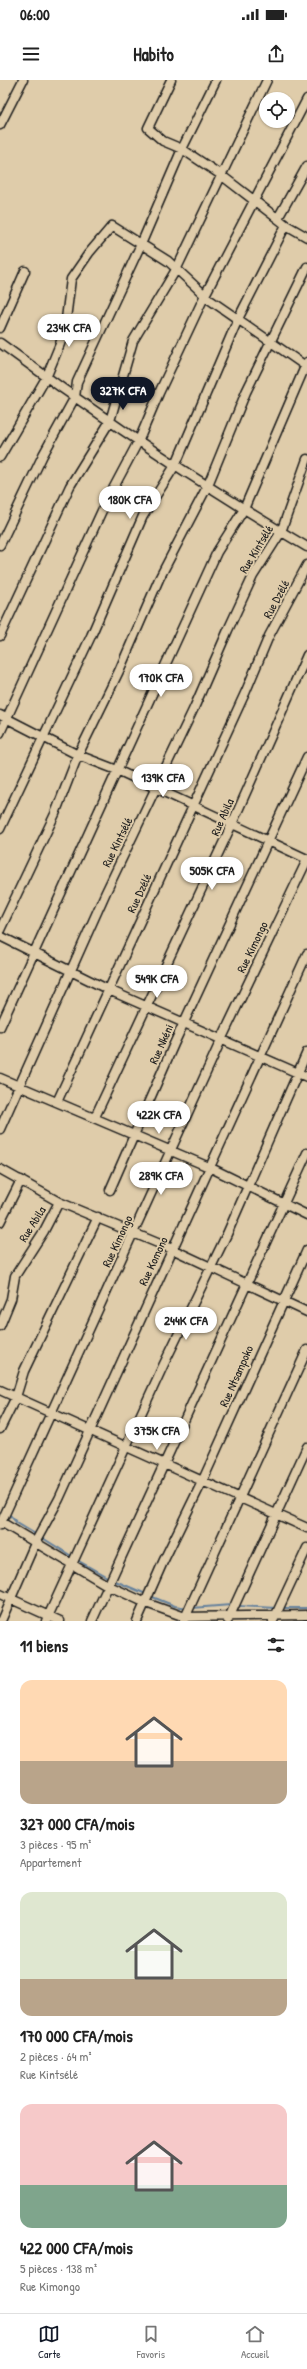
<!DOCTYPE html>
<html lang="fr">
<meta charset="utf-8">
<style>
body{margin:0;font-family:"Patrick Hand",sans-serif;background:#f2f2f2;color:#222;height:100vh;display:flex;flex-direction:column;font-size:15px;white-space:nowrap}
*{box-sizing:border-box;margin:0}
p{font-size:13px;color:#767676}
.icon{flex:none;width:22px;height:22px;fill:none;stroke:currentColor;stroke-width:2;stroke-linecap:round;stroke-linejoin:round}
.map{position:relative;height:1541px;overflow:hidden}
.side{display:flex;flex-direction:column;background:#fff;flex:1}
.side>*{flex:none}
.buttons{position:absolute;left:259px;top:12px;display:grid;gap:8px}
.buttons a{display:grid;place-items:center;width:36px;height:36px;border-radius:50%;background:#fff;box-shadow:0 1px 3px #0004;font-size:20px}
.price{position:absolute;translate:-50% -34px;padding:0 9px;border-radius:14px;background:#fff;color:#222;font-size:13px;line-height:26px;filter:drop-shadow(0 1px 2px #0008)}
.price::after{content:'';position:absolute;left:50%;top:24px;width:12px;height:9px;margin-left:-6px;background:inherit;clip-path:polygon(0 0,100% 0,50% 100%)}
.price.on{background:#111827;color:#fff}
ul{padding:0;list-style:none}
li{display:grid;align-content:center;gap:8px;height:212px;padding:0 20px}
li span{display:grid;place-items:center;height:124px;border-radius:12px;color:#555}
li>.icon{margin-inline-start:auto}
span .icon{width:72px;height:72px;fill:#fffc;stroke-width:1}
li b{font-size:17px}
h2{display:flex;justify-content:space-between;align-items:center;height:48px;padding:0 20px;font-size:17px}
.status{display:flex;justify-content:space-between;align-items:center;height:28px;padding:0 20px;background:#fff;direction:ltr}
.status svg{height:11px;fill:currentColor}
header{display:flex;justify-content:space-between;align-items:center;height:52px;padding:0 20px;background:#fff;font-size:18px;font-weight:700}
.dock{display:flex;justify-content:space-around;align-items:center;height:56px;border-top:1px solid #e0e0e0;background:#fff;font-size:11px;color:#767676}
.dock a{display:grid;justify-items:center;gap:2px}
.dock .on{color:#111827}
.map>svg:first-child{display:block}
.lines{fill:none;stroke-linecap:round;stroke-linejoin:round}
.stream{stroke:#66829d;stroke-width:2}
.minor-casing{stroke:#1c1c1c;stroke-width:11}
.minor{stroke:#dfccaa;stroke-width:8}
.labels{text-anchor:middle;dominant-baseline:central;stroke-width:4;stroke-linejoin:round;paint-order:stroke}
.street-label{font-size:12px;fill:#1c1c1c;stroke:#dfccaa}
</style>
<div class="status"><b>06:00</b><svg viewBox="0 0 49 12"><path d="M0 12V9h3v3zM5 12V6h3v6zM10 12V3h3v9zM15 12V0h3v12zM26 1h20v11H26zM47 4h2v5h-2z"/></svg></div>
<header><svg class="icon" aria-label="menu" viewBox="0 0 24 24"><path d="M4 6h16M4 12h16M4 18h16"/></svg>Habito<svg class="icon" aria-label="share" viewBox="0 0 24 24"><path d="M12 15V3M7 8l5-5 5 5M5 13v7h14v-7"/></svg></header>
<div class="map">
<svg width="307" height="1541" viewBox="0 0 307 1541">
<rect width="100%" height="100%" fill="#dfccaa"/>
<filter id="ink" filterUnits="userSpaceOnUse"><feTurbulence type="fractalNoise" baseFrequency=".025" numOctaves="2"/><feDisplacementMap in="SourceGraphic" scale="8" xChannelSelector="R" yChannelSelector="G"/><feConvolveMatrix kernelMatrix="1 2 1 2 8 2 1 2 1" color-interpolation-filters="sRGB"/></filter>
<g filter="url(#ink)">
<g class="lines">
<!-- stream -->
<path class="stream" d="M8,1433L17,1443L37,1455
M41,1457L73,1477
M77,1480L109,1498
M113,1500L146,1514
M150,1516L175,1526L188,1528
M238,1526L277,1528
M192,1528L231,1525
M282,1528H307"/>
<!-- minor casing -->
<g class="minor-casing">
<path id="minor" d="M171,0L148,48L163,61L182,69L221,95L286,145L307,157
M0,45L23,0
M278,138L307,86
M0,248L25,191
M0,263C98,336 202,405 307,467
M0,377L46,298L60,264L65,247L71,199L89,173L112,146L168,181L210,220L307,287
M0,465L43,375L75,317L77,302L142,162L182,69L216,0
M0,556L70,406L110,341L133,261L177,188L267,0
M0,635L78,675L117,690L307,779
M0,653L105,424L139,360L159,313L205,215L307,19
M0,749L91,556L143,436L176,384L238,239L286,145
M0,850L55,734L78,675L119,591L159,499L208,405L246,312L307,187
M0,856L109,910L307,997
M0,947L217,472L244,429L307,282
M0,998L209,1087L307,1135
M57,1022L246,611L269,556L307,485
M95,1037L232,744L307,575
M0,1049L106,812L194,628L228,550L253,496L281,452L307,379
M0,1089L59,1122L172,1169L307,1232
M110,1110L174,964L307,677
M0,1142L21,1100
M0,1246L11,1219L15,1196L44,1151L59,1122
M0,1310L307,1448
M0,1349L16,1317L24,1291L98,1137
M1,1442L107,1505L146,1523L185,1537L307,1535
M0,1445L221,960L307,780
M0,1514L60,1541
M184,1540L307,1270
M228,1540L307,1367
M1,1541L36,1461L59,1419L307,874
M46,1541L163,1286L227,1154L307,972
M92,1541L307,1073
M137,1541L163,1482L202,1402L307,1170
M273,1541L307,1468"/>
</g>
<!-- minor -->
<use href="#minor" class="minor"/>
</g>
</g>
<g class="labels">
<!-- street labels -->
<g class="street-label">
<text transform="translate(256 469) rotate(-59)">Rue Kintsélé</text>
<text transform="translate(276 519) rotate(-62)">Rue Dzélé</text>
<text transform="translate(222 737) rotate(-66)">Rue Abila</text>
<text transform="translate(117 762) rotate(-64)">Rue Kintsélé</text>
<text transform="translate(139 813) rotate(-65)">Rue Dzélé</text>
<text transform="translate(252 867) rotate(-64)">Rue Kimongo</text>
<text transform="translate(161 964) rotate(-66)">Rue Nkéni</text>
<text transform="translate(32 1144) rotate(-58)">Rue Abila</text>
<text transform="translate(117 1161) rotate(-65)">Rue Kimongo</text>
<text transform="translate(153 1181) rotate(-65)">Rue Komono</text>
<text transform="translate(236 1296) rotate(-66)">Rue Ntsampoko</text>
</g>
</g>
</svg>
<div class="buttons">
<a><svg class="icon" aria-label="locate" viewBox="0 0 24 24"><circle cx="12" cy="12" r="6"/><path d="M12 2v4M12 18v4M2 12h4M18 12h4"/></svg></a>
</div>
<b class="price" style="left:69px;top:268px">234K CFA</b>
<b class="price on" style="left:123px;top:331px">327K CFA</b>
<b class="price" style="left:130px;top:440px">180K CFA</b>
<b class="price" style="left:161px;top:618px">170K CFA</b>
<b class="price" style="left:163px;top:718px">139K CFA</b>
<b class="price" style="left:212px;top:811px">505K CFA</b>
<b class="price" style="left:157px;top:919px">549K CFA</b>
<b class="price" style="left:159px;top:1055px">422K CFA</b>
<b class="price" style="left:161px;top:1116px">289K CFA</b>
<b class="price" style="left:186px;top:1261px">244K CFA</b>
<b class="price" style="left:157px;top:1371px">375K CFA</b>
</div>
<section class="side">
<h2>11 biens<svg class="icon" aria-label="filters" viewBox="0 0 24 24"><path d="M4 7h16M4 17h16"/><circle cx="9" cy="7" r="2"/><circle cx="15" cy="17" r="2"/></svg></h2>
<ul>
<li><span style="background:linear-gradient(#ffd9b3 65%,#b9a48a 0)"><svg class="icon" aria-label="home" viewBox="0 0 24 24"><path d="M3 11l9-7 9 7M6 9v11h12V9"/></svg></span><div><b>327 000 CFA/mois</b><p>3 pièces · 95 m²</p><p>Appartement</p></div></li>
<li><span style="background:linear-gradient(#dfe7d0 70%,#b9a48a 0)"><svg class="icon" aria-label="home" viewBox="0 0 24 24"><path d="M3 11l9-7 9 7M6 9v11h12V9"/></svg></span><div><b>170 000 CFA/mois</b><p>2 pièces · 64 m²</p><p>Rue Kintsélé</p></div></li>
<li><span style="background:linear-gradient(#f6c9c9 65%,#7fa58c 0)"><svg class="icon" aria-label="home" viewBox="0 0 24 24"><path d="M3 11l9-7 9 7M6 9v11h12V9"/></svg></span><div><b>422 000 CFA/mois</b><p>5 pièces · 138 m²</p><p>Rue Kimongo</p></div></li>
</ul>
</section>
<nav class="dock">
<a class="on"><svg class="icon" aria-label="map" viewBox="0 0 24 24"><path d="M3 6l6-2 6 2 6-2v14l-6 2-6-2-6 2zM9 4v14M15 6v14"/></svg>Carte</a>
<a><svg class="icon" aria-label="saved" viewBox="0 0 24 24"><path d="M7 4h10v16l-5-4-5 4z"/></svg>Favoris</a>
<a><svg class="icon" aria-label="home" viewBox="0 0 24 24"><path d="M3 11l9-7 9 7M6 9v11h12V9"/></svg>Accueil</a>
</nav>
